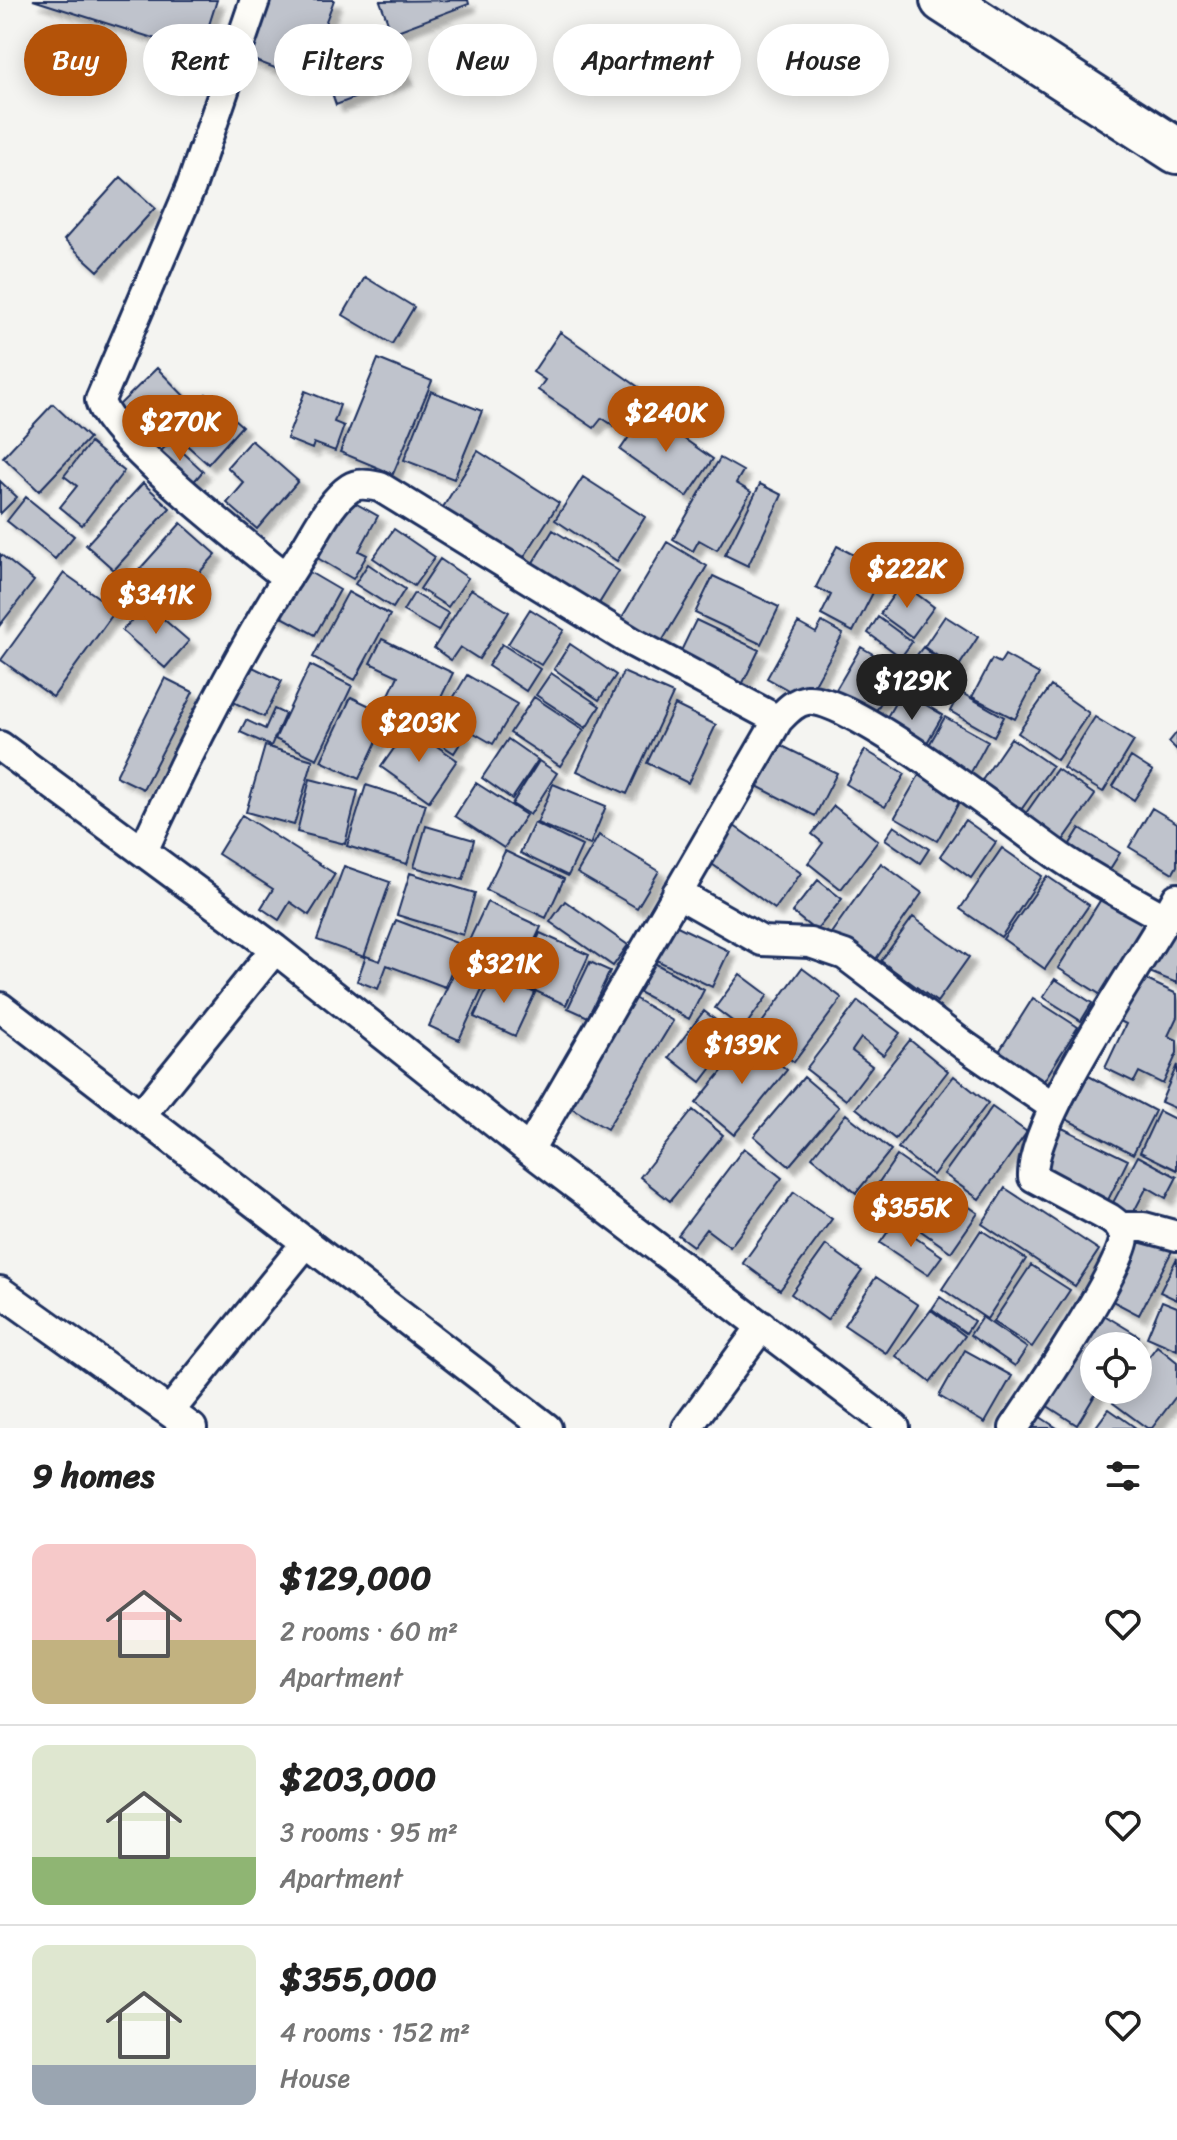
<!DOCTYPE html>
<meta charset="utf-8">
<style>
body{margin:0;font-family:Sriracha,sans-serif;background:#f2f2f2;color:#222;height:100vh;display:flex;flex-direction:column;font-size:30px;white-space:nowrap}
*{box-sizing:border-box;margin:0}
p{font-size:26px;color:#767676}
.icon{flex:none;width:44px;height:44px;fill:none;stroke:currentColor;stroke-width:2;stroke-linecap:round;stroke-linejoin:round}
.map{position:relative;height:1428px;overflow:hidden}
.drawer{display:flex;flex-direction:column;background:#fff;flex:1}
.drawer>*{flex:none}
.guide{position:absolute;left:24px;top:24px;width:1130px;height:72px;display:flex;gap:16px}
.controls{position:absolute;left:1080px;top:1332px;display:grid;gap:16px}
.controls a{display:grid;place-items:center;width:72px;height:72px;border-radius:50%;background:#fff;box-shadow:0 4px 20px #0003;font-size:40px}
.price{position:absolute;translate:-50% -68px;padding:0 18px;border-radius:28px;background:#b45309;color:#fff;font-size:26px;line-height:52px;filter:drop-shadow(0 2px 4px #0008)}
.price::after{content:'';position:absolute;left:50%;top:48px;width:24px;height:18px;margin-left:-12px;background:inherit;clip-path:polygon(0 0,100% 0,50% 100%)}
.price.selected{background:#222;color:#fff}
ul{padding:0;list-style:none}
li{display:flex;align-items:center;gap:24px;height:200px;padding:0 32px}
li+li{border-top:2px solid #e0e0e0}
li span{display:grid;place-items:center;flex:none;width:224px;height:160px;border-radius:16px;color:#555}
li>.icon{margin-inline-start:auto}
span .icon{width:96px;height:96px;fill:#fffc;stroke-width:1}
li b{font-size:34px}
h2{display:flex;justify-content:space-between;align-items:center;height:96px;padding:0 32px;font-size:34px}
.pill{padding:0 28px;border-radius:36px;background:#fff;box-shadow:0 4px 20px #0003;font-size:28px;line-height:72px}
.pill.selected{background:#b45309;color:#fff}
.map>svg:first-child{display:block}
.building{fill:#bfc3cc;stroke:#1b2f5e;stroke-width:2;filter:url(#shadow)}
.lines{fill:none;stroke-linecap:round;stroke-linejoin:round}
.street-casing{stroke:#1b2f5e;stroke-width:34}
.highway-casing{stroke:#1b2f5e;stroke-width:50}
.street{stroke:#fdfcf7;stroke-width:28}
.highway{stroke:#fdfcf7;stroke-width:44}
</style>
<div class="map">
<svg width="1177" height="1428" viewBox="0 0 1177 1428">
<defs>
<filter id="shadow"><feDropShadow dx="7" dy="7" stdDeviation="2" flood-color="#0004"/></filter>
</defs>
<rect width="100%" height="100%" fill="#f4f4f1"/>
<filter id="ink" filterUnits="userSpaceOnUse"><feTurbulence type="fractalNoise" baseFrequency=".0125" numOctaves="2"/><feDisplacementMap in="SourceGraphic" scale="16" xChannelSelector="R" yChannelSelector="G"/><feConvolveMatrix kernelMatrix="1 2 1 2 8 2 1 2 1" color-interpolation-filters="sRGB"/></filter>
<g filter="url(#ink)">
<!-- building -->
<path class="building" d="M33,0H217L200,53Z
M264,0H334L304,79L243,56Z
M468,0L469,4L392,33L380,1Z
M394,46L406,78L336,105L325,73Z
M121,177L155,208L98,271L64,240Z
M365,277L414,307L392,344L343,315Z
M560,332L647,393L622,431L602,418L594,428L538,390L545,380L533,372Z
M378,359L432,381L393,474L340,452Z
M157,368L189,401L150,439L118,406Z
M305,391L340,405L334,422L344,426L335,451L314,443L312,449L287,439Z
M431,391L482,411L454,479L404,460Z
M206,394L242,426L208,464L172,432Z
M53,404L89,438L39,491L3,457Z
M646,412L713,459L687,497L620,450Z
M251,440L298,481L257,529L227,503L244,483L227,467Z
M171,441L203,471L190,486L157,455Z
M90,443L124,471L82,525L60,507L77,486L64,476Z
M478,451L559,503L520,563L440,512Z
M720,458L743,471L736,483L751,492L717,550L699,540L693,551L673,539Z
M583,477L645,517L617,561L555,520Z
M0,481L17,497L0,514Z
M143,483L170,508L114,570L86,545Z
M760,484L782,495L748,566L725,555Z
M26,497L74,536L55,559L7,521Z
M346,498L378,516L359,551L367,555L353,579L309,553Z
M181,523L216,554L164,612L129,581Z
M394,529L435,557L414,586L373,558Z
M553,530L619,571L595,610L529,569Z
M667,542L707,566L661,643L621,619Z
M837,546L884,571L853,632L821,615L831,595L816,587Z
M0,554L34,581L0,625Z
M440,559L468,578L448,607L420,589Z
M368,564L405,589L393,608L355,584Z
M299,566L340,590L315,635L273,612Z
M64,573L116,610L53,697L1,660Z
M713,576L779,607L761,644L695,613Z
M902,583L934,607L912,637L880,614Z
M471,589L509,612L479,659L460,647L451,660L434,648Z
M348,592L390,615L355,680L313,657Z
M414,593L448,613L438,631L403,611Z
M146,604L189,641L165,668L122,631Z
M530,609L564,630L541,665L508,644Z
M945,616L978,637L957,669L924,647Z
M878,617L912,642L901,657L868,633Z
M696,620L759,650L741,687L678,657Z
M822,622L843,634L806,700L767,678L798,623L816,633Z
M382,639L453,673L428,724L385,703L398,676L370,663Z
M502,644L540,669L526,691L488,666Z
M570,644L616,675L599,700L554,669Z
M861,647L900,670L873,716L834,693Z
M923,647L956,674L943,690L910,664Z
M1005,655L1039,674L1015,719L972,697L992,659L1000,663Z
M244,663L282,681L264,717L227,699Z
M310,665L352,686L317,759L275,739Z
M623,672L673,694L627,794L577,771Z
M551,673L600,706L586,728L536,695Z
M467,675L517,704L493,744L443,715Z
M165,678L193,692L143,789L116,776Z
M1051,686L1089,713L1057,760L1018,733Z
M902,691L943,715L921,753L880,729Z
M960,692L1004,717L994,736L950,711Z
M351,697L389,715L359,779L321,761Z
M534,697L584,730L560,766L510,733Z
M675,705L716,725L688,783L647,763Z
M274,709L285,714L271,746L240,732L246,720L265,729Z
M440,717L466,734L454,753L428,736Z
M945,717L988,741L969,776L925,752Z
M1095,717L1134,741L1103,792L1063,768Z
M409,727L457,760L429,801L381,767Z
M1177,732V750L1169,742Z
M1011,738L1052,766L1016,817L976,789Z
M508,739L538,760L512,799L482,778Z
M770,740L837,773L815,816L749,782Z
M265,746L313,760L294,825L246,812Z
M865,750L905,774L885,807L846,784Z
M1131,757L1153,771L1134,800L1113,786Z
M539,761L557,773L530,815L512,804Z
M1057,769L1095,795L1057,849L1019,823Z
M919,775L961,799L937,841L895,817Z
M310,779L358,791L345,844L297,832Z
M476,783L526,815L504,848L455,816Z
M553,784L606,806L590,845L537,823Z
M366,785L426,804L407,864L347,846Z
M834,806L878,841L841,889L808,863L823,843L812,834Z
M1152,808L1177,823V866L1173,873L1129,847Z
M242,815L335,874L309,915L290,902L279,920L261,908L273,889L218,854Z
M965,820L996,842L971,878L940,856Z
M727,821L801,873L775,909L702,857Z
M534,823L582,846L568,876L520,853Z
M426,826L474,840L463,880L414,867Z
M894,826L929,849L920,863L885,839Z
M1080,828L1120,853L1103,880L1063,855Z
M599,835L659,871L637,908L577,873Z
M1002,848L1042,876L1001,937L960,909Z
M505,851L564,879L546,918L486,890Z
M881,863L922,893L871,966L829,936Z
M344,866L390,882L364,957L317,940Z
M410,873L475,893L463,935L397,915Z
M1047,876L1089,905L1045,969L1003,939Z
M818,880L842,899L816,931L792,912Z
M1103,896L1151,926L1106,998L1058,968Z
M565,901L628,945L613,966L550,922Z
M487,902L541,927L517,979L492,968L459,1040L429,1026Z
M913,917L969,957L937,1002L881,961Z
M396,920L462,945L445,987L387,965L378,989L357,981L366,956L380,961Z
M665,920L729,951L712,987L648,956Z
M1167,924L1177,928V983L1149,972Z
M540,933L589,955L566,1005L518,983Z
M647,959L704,990L689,1019L631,988Z
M590,962L610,971L588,1017L568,1008Z
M802,968L842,998L794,1062L755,1032Z
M494,974L535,993L515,1036L474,1017Z
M740,974L768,995L743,1029L715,1008Z
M1136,975L1177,994V1017L1168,1036L1177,1040V1053L1163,1084L1139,1072L1134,1082L1105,1068L1126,1024L1116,1019Z
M1055,979L1092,1003L1081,1021L1043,997Z
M629,995L673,1021L607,1129L563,1103Z
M1033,998L1078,1027L1038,1090L993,1061Z
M858,1001L900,1033L883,1055L861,1038L852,1051L872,1066L846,1100L806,1069Z
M704,1011L736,1036L701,1082L669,1057Z
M749,1038L787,1070L734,1135L696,1103Z
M910,1040L948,1071L895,1139L856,1108Z
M1177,1065V1109L1161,1102Z
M1083,1073L1155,1111L1133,1154L1060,1116Z
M954,1076L988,1103L933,1175L898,1148Z
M804,1077L839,1107L789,1166L754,1136Z
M992,1107L1027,1132L979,1199L944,1174Z
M693,1110L723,1135L670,1201L640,1177Z
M1159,1111L1177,1120V1170L1140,1152Z
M846,1114L891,1150L856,1193L812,1157Z
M1058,1126L1128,1160L1106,1204L1037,1170Z
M744,1148L782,1178L730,1247L706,1229L693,1246L678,1235Z
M897,1156L978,1213L951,1252L870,1195Z
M1138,1156L1177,1177L1166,1198L1147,1187L1129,1221L1109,1210Z
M1005,1188L1099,1250L1075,1286L982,1224Z
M794,1192L832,1219L780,1290L743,1263Z
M894,1223L942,1256L928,1275L880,1243Z
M981,1230L1026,1259L987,1319L942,1289Z
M1133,1231L1172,1251L1139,1315L1101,1295Z
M826,1245L862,1271L827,1320L791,1294Z
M1177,1258V1300L1160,1292Z
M1031,1265L1070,1290L1032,1347L993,1322Z
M876,1277L918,1305L886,1353L844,1325Z
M940,1297L974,1321L966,1333L932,1309Z
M1162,1301L1177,1307V1350L1147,1337Z
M1094,1309L1139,1336L1133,1346H1094V1390H1098L1077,1425L1038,1400Z
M931,1310L965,1336L930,1382L896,1356Z
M982,1317L1027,1348L1015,1366L970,1335Z
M1157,1346L1177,1362V1395L1152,1428H1147L1113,1403L1123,1390H1138V1371Z
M965,1350L1012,1376L985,1423L939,1396Z
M1109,1409L1136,1428H1095Z
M1031,1411L1057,1428H1020Z"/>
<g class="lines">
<!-- street casing -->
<g class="street-casing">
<path id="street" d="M255,0L191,187L100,400C106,436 252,549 287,578
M0,746L275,949L529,1150L895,1428
M144,849C191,746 242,647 303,552C316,532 330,501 350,488C359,482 370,485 380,487L632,642L778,720
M677,893L762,941L810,943L845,955L965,1046L1054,1107
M0,1007L547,1428
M141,1115L275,949
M529,1150L778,720C786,712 794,702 807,700C850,695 1018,828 1060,857C1094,880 1130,899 1166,919
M1120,1227H1144L1177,1236
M0,1291L192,1428
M170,1411L306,1243
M687,1428L762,1326
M1014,1428C1033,1400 1127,1261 1124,1237C1122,1227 1116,1223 1109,1218L1033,1177C1030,1118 1145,958 1177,898"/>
</g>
<!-- highway casing -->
<g class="highway-casing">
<path id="highway" d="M943,0L1177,151"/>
</g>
<!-- street -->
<use href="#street" class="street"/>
<!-- highway -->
<use href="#highway" class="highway"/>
</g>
</g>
</svg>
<div class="controls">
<a><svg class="icon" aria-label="locate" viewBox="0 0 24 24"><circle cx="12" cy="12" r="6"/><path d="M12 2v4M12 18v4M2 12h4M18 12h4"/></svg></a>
</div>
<b class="price" style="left:666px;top:454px">$240K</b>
<b class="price" style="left:180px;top:463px">$270K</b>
<b class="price" style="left:907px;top:610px">$222K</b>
<b class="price" style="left:156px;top:636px">$341K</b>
<b class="price selected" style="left:912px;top:722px">$129K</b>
<b class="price" style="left:419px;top:764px">$203K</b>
<b class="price" style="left:504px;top:1005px">$321K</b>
<b class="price" style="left:742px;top:1086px">$139K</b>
<b class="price" style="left:911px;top:1249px">$355K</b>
<div class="guide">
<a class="pill selected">Buy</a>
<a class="pill">Rent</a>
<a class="pill">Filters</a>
<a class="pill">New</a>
<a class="pill">Apartment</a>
<a class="pill">House</a>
</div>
</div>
<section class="drawer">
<h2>9 homes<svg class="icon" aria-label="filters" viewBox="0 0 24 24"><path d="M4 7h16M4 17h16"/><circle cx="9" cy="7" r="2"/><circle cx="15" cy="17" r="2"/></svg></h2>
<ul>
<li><span style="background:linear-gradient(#f6c9c9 60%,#c2b280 0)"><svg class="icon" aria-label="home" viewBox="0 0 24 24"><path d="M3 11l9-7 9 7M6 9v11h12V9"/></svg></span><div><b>$129,000</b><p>2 rooms · 60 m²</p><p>Apartment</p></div><svg class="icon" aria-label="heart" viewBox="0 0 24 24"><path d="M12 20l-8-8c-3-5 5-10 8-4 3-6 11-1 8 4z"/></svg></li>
<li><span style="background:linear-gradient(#dfe7d0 70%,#8fb573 0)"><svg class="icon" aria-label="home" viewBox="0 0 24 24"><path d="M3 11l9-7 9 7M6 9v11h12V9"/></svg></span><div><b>$203,000</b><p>3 rooms · 95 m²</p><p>Apartment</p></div><svg class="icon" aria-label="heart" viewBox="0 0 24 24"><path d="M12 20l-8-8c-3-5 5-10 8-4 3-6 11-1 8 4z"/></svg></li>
<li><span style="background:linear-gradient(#dfe7d0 75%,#9aa5b1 0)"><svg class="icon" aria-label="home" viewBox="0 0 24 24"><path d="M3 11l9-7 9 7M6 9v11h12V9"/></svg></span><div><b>$355,000</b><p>4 rooms · 152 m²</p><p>House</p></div><svg class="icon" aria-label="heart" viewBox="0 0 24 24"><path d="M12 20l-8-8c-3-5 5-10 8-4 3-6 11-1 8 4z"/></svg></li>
</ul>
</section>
